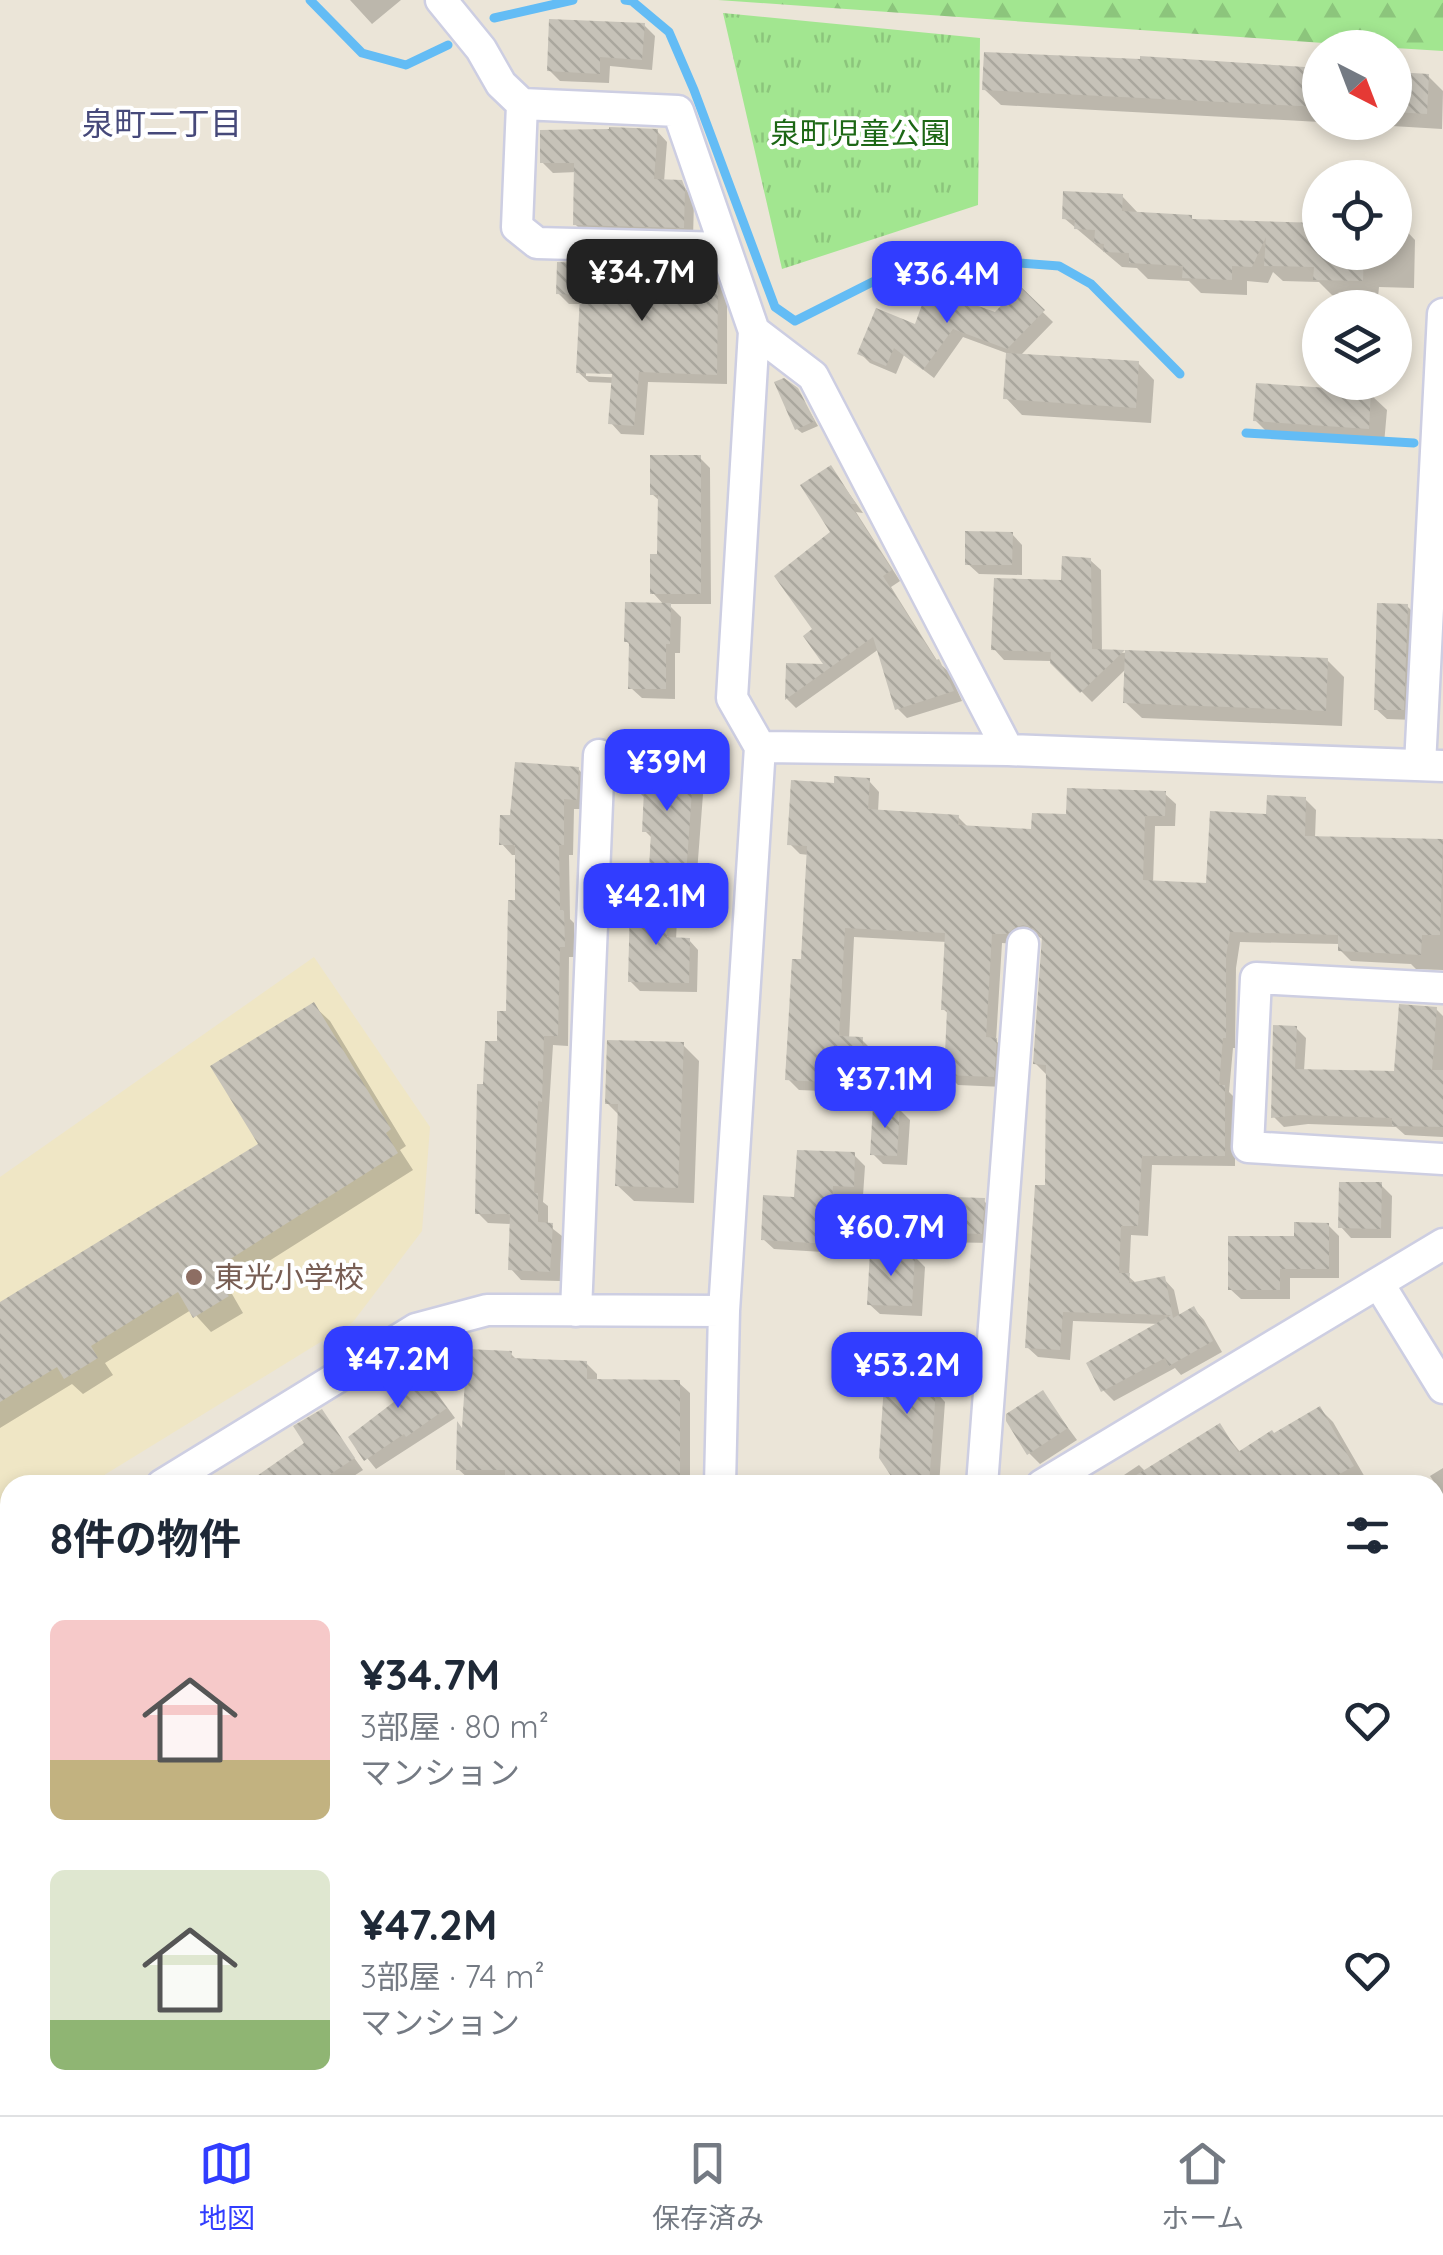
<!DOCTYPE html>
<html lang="ja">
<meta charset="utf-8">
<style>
body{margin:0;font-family:Quicksand,"Noto Sans JP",sans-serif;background:#f6f6f7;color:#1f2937;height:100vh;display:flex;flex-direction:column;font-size:38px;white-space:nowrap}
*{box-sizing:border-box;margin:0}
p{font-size:32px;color:#747a83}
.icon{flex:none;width:55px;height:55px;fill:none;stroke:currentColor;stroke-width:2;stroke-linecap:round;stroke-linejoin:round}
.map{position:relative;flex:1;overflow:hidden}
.drawer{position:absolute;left:0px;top:1475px;width:1445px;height:640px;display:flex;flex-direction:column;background:#fff;border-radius:30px 30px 0 0;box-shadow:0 5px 15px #0003}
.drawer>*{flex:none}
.needle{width:65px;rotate:138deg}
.buttons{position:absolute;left:1302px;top:30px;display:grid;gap:20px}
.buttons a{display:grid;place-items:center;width:110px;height:110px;border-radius:50%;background:#fff;box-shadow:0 5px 15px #0003;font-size:50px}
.price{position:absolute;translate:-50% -85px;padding:0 22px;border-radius:20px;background:#313dff;color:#fff;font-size:32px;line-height:65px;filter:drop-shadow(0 2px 5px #0008)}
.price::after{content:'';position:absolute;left:50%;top:60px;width:30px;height:22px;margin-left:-15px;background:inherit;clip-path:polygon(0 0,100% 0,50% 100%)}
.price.current{background:#222;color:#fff}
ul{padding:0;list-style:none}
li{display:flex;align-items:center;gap:30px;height:250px;padding:0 50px}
li span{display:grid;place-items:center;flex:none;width:280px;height:200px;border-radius:15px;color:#555}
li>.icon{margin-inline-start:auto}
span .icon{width:120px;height:120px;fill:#fffc;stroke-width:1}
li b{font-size:42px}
h2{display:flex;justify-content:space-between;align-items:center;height:120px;padding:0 50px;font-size:42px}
.dock{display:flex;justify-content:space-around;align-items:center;height:140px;border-top:2px solid #e0e1e3;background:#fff;font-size:28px;color:#747a83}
.dock a{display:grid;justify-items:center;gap:5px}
.dock .current{color:#313dff}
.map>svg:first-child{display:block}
.education{fill:#efe6c5}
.forest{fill:url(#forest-firs)}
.park{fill:url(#park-tufts)}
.shadow{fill:#0003;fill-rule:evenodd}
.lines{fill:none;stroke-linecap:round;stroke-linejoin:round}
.stream{stroke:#63bcf5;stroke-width:9}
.building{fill:url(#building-back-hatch)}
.minor-casing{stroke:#cdcee2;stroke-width:35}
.minor{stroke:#fff;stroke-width:30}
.education-dot{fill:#8d6e63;stroke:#fff;stroke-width:4}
.labels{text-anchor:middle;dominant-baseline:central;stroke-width:8;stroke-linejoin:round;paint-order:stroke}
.park-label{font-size:30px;fill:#1c6715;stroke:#fff}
.education-label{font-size:30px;fill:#785e54;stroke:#fff;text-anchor:start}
.neighbourhood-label{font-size:32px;fill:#46497a;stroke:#fff}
</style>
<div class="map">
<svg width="1443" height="2115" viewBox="0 0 1443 2115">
<defs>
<pattern id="forest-firs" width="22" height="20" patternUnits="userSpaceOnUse" patternTransform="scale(2.5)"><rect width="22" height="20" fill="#a2e690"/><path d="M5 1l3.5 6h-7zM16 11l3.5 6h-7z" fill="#8cc57c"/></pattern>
<pattern id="park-tufts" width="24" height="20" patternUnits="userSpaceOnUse" patternTransform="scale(2.5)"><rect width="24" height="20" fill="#a2e690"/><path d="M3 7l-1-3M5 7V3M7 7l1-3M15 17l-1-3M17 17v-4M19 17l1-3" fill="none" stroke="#8cc57c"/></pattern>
<pattern id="building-back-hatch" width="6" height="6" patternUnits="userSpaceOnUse" patternTransform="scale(2.5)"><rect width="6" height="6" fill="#c6c2b8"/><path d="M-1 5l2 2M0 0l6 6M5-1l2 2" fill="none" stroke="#aaa79e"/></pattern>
</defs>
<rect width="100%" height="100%" fill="#ebe5d8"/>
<!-- education -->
<path class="education" d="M314,957L430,1127L422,1231L353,1322L88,1485H10V1533L0,1539V1177Z"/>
<!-- forest -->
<path class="forest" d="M718,0H1443V51L1395,48Z"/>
<!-- park -->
<path class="park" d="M723,13L980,38L978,205L782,269Z
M1435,1748L1443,1761V1941L1435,1946Z"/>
<!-- shadow -->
<path class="shadow" d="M350,0H401L372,24Z
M644,25L655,36L652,70L610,66L609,83L560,81L549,70Z
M1320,70V122L1001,105L984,89Z
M1395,74L1428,76L1443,91L1442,129L1325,122H1395Z
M657,131L667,142L664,182H681L694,201L693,238L586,235L575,224L577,172L553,173L542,162Z
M1122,196L1138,213L1191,217L1195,222L1320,225V252H1395V223H1399L1415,240L1414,288L1379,287L1378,297L1332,295L1319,282L1283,281L1273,272L1268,283L1247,281V295L1201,293L1189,281L1148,279L1137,268L1122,267L1064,218Z
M711,270L722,281L727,296V384L648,382L644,435L621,434L611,423L614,383L589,382L578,372L582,304H569L558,293ZM586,371L625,373V378L586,376Z
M1020,290L1053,322L1020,356L1138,363L1154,380L1151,423L1022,415L1006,398L1009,354L963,337L934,378L904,355L896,374L870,363L860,353L917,327L995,315Z
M797,390L818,426L802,433L797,429Z
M1370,394L1387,410L1384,444L1272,437L1255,420Z
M700,458L710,468L711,604H668L681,617L680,653H675V699L642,698L631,688V646L626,641L665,606L653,593L660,556L661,502L652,494Z
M831,468L863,513L856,512L900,581L891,587L938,662L949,672L962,701L907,718L897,708L879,649L796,708L787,699L789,665L828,667L815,630L833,532Z
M1012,534L1022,545V575L979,574L968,564Z
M1090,560L1101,570L1102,652L1327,660L1344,677L1342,726L1142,718L1125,702L1127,668L1092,702L1051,661L1004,660L994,649Z
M1407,606L1418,617L1414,720L1387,719L1376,709Z
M694,757L705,768L695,899L661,897L651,886L653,839L645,831L646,799L636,789Z
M578,769L589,780L587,809H574L573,855H569L570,919L574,923V957H569L568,1046L553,1045L543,1202L548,1206V1225L562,1236L560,1281L521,1280L511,1269L512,1224L488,1223L478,1213L486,1087L509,1013L518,902L517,855H512L502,844L512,817Z
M869,781L879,792L878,812L958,817L969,828L1034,832L1069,816L1165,794L1176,804L1175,826H1155L1153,883L1209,885L1269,816L1305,799L1316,810L1315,838L1443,842V831V970L1416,969L1411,964L1351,961L1340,950V944L1240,942L1236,968L1235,1048H1233L1229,1092L1235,1098V1166L1152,1165L1148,1236L1131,1235L1129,1277L1137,1284L1164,1279L1174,1290L1180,1317L1194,1309L1204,1320L1222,1352L1181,1375L1175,1368L1114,1401L1103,1390L1160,1324L1073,1321L1070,1360L1038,1357L1027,1347L1048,1188L1046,1074L1035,1063L1044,940L1036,935L1025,938L1018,944L1002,943L996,1041L1007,1051L1004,1087L958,1085L947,1074L950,1015L943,1009L947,942L854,937L849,1039L862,1040L873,1051L871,1093L799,1090L788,1079L803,962L809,855L800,854L790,844L836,785Z
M667,909L677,919L676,940H689L698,950L697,992L640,991L630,981Z
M313,1005L330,1021L406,1146L400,1150L413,1170L228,1287L243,1313L211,1332L191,1310L105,1363L113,1375L83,1394L72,1384L0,1428V1305L261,1145Z
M1436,1009L1443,1016V1137L1405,1135L1396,1127L1308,1124L1284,1127L1274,1117L1296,1028L1306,1038L1304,1071L1396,1074Z
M683,1045L699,1061L694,1203L634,1201L617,1185L620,1116L607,1103Z
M899,1109L910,1120L907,1165L883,1164L873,1154Z
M854,1155L865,1166L863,1196H843L839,1253L774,1249L763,1239L797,1200Z
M1381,1185L1392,1196L1391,1238H1351L1341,1227Z
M984,1201L994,1211L992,1243L934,1242L923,1231Z
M1328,1225L1339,1236V1278H1290V1299H1241L1230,1289L1296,1238Z
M914,1256L925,1267L922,1316L880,1314L869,1304Z
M919,1340L929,1350L926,1391H935L945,1402L939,1485H900L896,1359Z
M511,1354L518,1361L586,1363L597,1374V1382L679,1383L690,1393V1485H516L511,1480L469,1479L458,1469L465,1432Z
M404,1361L422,1385L426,1382L436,1392L455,1418L376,1469L351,1438L398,1402Z
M1043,1394L1077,1440L1040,1464L1029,1453Z
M1320,1409L1333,1422L1366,1479L1355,1485H1109L1139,1465L1146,1472L1219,1426L1241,1453Z
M321,1412L363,1470L340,1485H253L308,1444Z
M1443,1468V1601L1435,1593L1436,1485L1430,1476Z
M4,1606L10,1612V1673L0,1678V1608Z
M1443,1653V1669L1436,1658Z
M0,1703H10V1813L0,1821Z
M10,1842V1939L0,1925V1846Z
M1443,2063V2108L1435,2095V2068Z
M176,2105H256L262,2115H172L180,2110Z
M321,2105H364L371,2115H306Z
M790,2105H813L799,2114Z
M863,2105H957L963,2115H869Z"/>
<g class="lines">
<!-- stream -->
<path class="stream" d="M310,0L362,53L406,65L448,45
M625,0L632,1L669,32L694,90L775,307L795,321L924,256L1059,266L1091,284L1180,374
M494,18L573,0
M1246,433L1414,443"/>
</g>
<!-- building -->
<path class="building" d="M549,19L645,23L642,60L600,57V74L547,71Z
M984,52L1140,59V56L1320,68V107L982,90Z
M1395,72L1429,74L1427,114L1395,112Z
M609,127L658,129L654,179L682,180L685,188L684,228L573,225L574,163H540V130L609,129Z
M1063,191L1123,194L1122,211L1192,215V219L1320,223V252H1364L1363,281L1313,280L1314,267L1264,266L1266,237L1252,267L1232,266V280L1182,278L1183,266L1129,263V253L1103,252L1104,244L1094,243L1095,230L1074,229L1075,220L1062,219Z
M557,262L712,267L718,284L717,375L639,372L634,426L608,424L612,374L576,373L580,295L556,294Z
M1020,286L1045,310L1007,349L953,329L923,370L894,348L886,366L857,354L876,308L915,324L928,288L995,312Z
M1006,353L1139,361L1136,408L1003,399Z
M784,378L798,388L815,421L795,430L774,382Z
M1256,383L1371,391L1369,429L1253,421Z
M650,455H701V594H650V554H657L658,495H650Z
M831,465L856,504H850L892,570L883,576L936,660L939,659L954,691L895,710L873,637L785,700L786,663L823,664L803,636L812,629L774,576L830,532L800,485Z
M965,531L1013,532L1012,565H965Z
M1062,556L1091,558L1092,649L1125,650L1080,693L1050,663L1051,652L991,650L994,578L1061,580Z
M625,602L671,603L670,644H666V689H628L629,642H624Z
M1377,603L1408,604L1404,710H1374Z
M1125,650L1328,658L1326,711L1123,703Z
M634,755H695V791H692L685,889L648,887L651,832H642L644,790H634Z
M515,762L579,767L577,800L564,799V845H559L560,910H564L565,947H560L558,1036H544L542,1102L538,1101L534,1193H538V1222L553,1223L550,1272L508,1270L510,1214H475L477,1084H483L485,1041H497V1011H506L508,900H515V845H499L500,815H510Z
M834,776L870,778L868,809L959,815L958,825L1031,829L1032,813L1066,814L1067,788L1166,791L1165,816H1145L1143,880L1206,883L1210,811L1266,814L1267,795L1306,797L1305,836L1443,839L1440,935H1422L1421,955L1338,951V935L1230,932L1226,956V1038H1223L1219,1085H1225V1156H1142L1138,1226H1121L1119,1273H1130L1129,1283L1165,1276L1173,1318L1194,1306L1213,1341L1169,1366L1165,1358L1101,1392L1086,1363L1171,1315L1063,1312L1060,1350L1025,1348L1035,1185H1045L1046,1065L1033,1064L1042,936L1033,928L1023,925L1014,928L1007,934H992L986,1037L997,1038L994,1077L944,1075L947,1010H941L945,933L845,928L839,1036L863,1037L861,1084L785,1080L792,959H801L807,846L787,845L791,780L834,783Z
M630,903L668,907L667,937L690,938L689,983L628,982Z
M314,1002L391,1129L386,1133L398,1153L213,1270L229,1296L193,1318L178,1292L91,1346L98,1358L64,1379L57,1367L0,1402V1302L258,1144L210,1066Z
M1399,1004L1437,1007L1432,1070H1443V1127L1392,1126V1118L1297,1115L1271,1118L1273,1025L1297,1026L1295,1069L1394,1071Z
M607,1040L684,1042L678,1188L615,1186L618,1104H605Z
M873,1106L900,1107L897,1156L870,1155Z
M797,1150L855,1152L854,1187L833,1186L829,1244L761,1240L763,1195L794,1197Z
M1339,1182H1382L1381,1229L1338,1228Z
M922,1196L985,1198L982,1234L921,1232Z
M1294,1222L1329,1223V1269H1280V1290H1228V1236H1294Z
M870,1251L915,1254L912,1306L867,1305Z
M895,1336L920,1337L916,1388L936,1389L929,1485H897L879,1458L886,1356L894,1357Z
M467,1349L512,1351L511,1358L587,1361V1379L680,1380V1483L625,1481V1478L505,1477V1470H456L457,1421L462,1428Z
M404,1358L420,1383L426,1379L447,1408L406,1437L404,1434L364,1461L348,1437L395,1401L378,1375Z
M1043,1390L1068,1428L1027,1455L1006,1421V1414Z
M1320,1406L1354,1466L1320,1485H1120L1220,1423L1238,1452L1272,1430L1274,1433Z
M322,1409L355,1458L314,1485H244L304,1443L293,1426Z"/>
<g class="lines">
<!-- minor casing -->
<g class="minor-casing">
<path id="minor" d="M441,0L481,49L501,84L522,104L678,111L754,331L813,376L1008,750
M522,104L517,227L537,243L725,248
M760,747L1008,750L1443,766
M1420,765L1443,314
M1443,988L1256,978L1248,1147L1443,1159
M1379,1284L1443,1388
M576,1311L599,755
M162,1485L416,1329L487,1310L724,1311
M720,1485L724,1311L760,747L732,698L754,331
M982,1485L1023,944
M1042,1485L1443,1244
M0,1582L10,1576
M1435,1620L1443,1615
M0,1684L10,1678
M0,1825L10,1819
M1435,1996L1443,1991
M0,2043L10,2059
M39,2105L45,2115
M516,2105L522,2115
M1160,2105L1166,2115
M0,2111L10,2104
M616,2115L633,2105
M1234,2115L1251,2105"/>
</g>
<!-- minor -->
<use href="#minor" class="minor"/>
</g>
<!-- markers -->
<circle class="education-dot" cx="194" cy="1277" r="10"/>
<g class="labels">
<!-- park labels -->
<g class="park-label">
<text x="860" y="133">泉町児童公園</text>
</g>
<!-- education labels -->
<g class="education-label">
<text x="214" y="1277">東光小学校</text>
</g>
<!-- neighbourhood labels -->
<g class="neighbourhood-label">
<text x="162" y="123">泉町二丁目</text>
</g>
</g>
</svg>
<div class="buttons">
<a><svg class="needle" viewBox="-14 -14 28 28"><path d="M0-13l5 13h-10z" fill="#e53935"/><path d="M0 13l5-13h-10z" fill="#747a83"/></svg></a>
<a><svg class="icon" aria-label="locate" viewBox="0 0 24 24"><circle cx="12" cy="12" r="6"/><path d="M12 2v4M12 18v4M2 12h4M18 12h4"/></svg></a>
<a><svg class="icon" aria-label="layers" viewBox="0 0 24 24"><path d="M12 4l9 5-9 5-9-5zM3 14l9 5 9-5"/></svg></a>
</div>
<b class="price current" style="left:642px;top:324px">¥34.7M</b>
<b class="price" style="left:947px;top:326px">¥36.4M</b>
<b class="price" style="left:667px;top:814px">¥39M</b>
<b class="price" style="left:656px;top:948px">¥42.1M</b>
<b class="price" style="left:885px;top:1131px">¥37.1M</b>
<b class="price" style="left:891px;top:1279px">¥60.7M</b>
<b class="price" style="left:398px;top:1411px">¥47.2M</b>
<b class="price" style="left:907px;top:1417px">¥53.2M</b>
<section class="drawer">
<h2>8件の物件<svg class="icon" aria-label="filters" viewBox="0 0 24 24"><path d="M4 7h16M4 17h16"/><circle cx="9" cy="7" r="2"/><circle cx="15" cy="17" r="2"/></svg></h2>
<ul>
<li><span style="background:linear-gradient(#f6c9c9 70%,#c2b280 0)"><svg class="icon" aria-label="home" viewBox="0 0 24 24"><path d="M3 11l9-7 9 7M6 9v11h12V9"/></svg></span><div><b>¥34.7M</b><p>3部屋 · 80 m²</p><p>マンション</p></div><svg class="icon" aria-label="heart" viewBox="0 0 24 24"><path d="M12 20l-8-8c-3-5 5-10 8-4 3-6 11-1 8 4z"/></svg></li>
<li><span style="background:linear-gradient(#dfe7d0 75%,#8fb573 0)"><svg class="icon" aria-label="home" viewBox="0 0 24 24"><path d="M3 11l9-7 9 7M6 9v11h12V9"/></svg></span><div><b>¥47.2M</b><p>3部屋 · 74 m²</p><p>マンション</p></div><svg class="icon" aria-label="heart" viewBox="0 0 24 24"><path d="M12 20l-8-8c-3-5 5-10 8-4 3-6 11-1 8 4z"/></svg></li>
</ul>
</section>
</div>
<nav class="dock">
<a class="current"><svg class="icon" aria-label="map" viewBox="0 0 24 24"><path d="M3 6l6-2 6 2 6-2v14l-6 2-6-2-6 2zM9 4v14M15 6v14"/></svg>地図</a>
<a><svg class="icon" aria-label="saved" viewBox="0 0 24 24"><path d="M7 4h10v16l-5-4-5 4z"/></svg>保存済み</a>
<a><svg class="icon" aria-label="home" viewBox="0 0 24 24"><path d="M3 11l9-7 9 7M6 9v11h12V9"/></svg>ホーム</a>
</nav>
